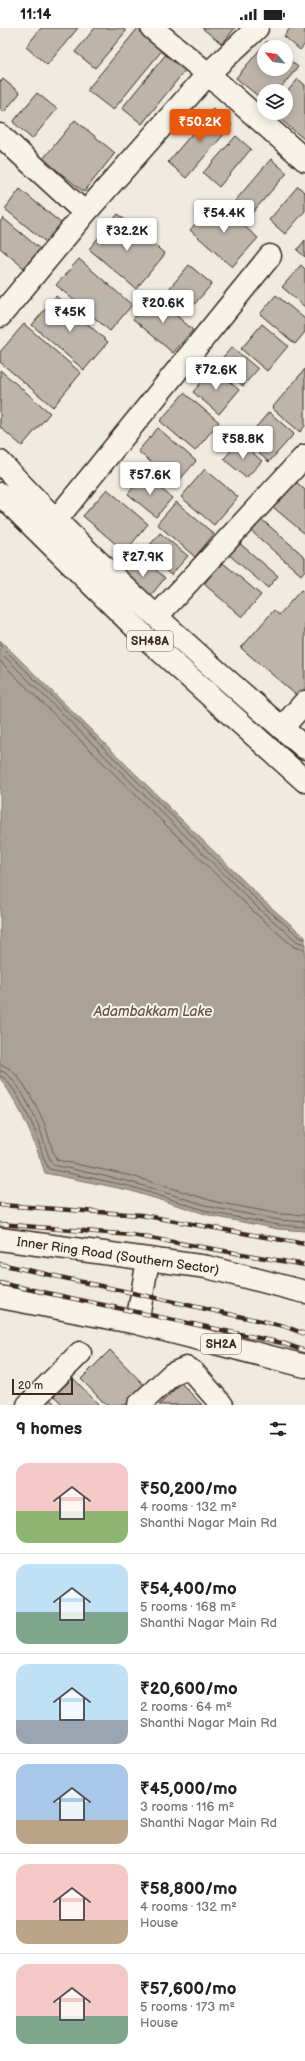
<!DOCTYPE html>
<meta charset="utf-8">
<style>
body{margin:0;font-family:"Balsamiq Sans",sans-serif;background:#f6f6f6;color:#202124;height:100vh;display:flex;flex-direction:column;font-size:15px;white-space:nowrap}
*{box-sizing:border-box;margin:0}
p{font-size:13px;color:#757577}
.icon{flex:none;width:22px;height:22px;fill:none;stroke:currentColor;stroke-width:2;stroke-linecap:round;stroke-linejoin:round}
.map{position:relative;height:1377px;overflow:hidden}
.side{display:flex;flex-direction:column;background:#fff;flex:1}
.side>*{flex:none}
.needle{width:26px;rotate:299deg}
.fabs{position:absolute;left:257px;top:12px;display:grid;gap:8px}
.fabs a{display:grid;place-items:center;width:36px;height:36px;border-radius:50%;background:#fff;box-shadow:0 2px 10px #0003;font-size:20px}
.scale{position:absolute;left:12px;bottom:10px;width:61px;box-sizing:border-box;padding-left:4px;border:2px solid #3b2a1e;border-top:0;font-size:11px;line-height:14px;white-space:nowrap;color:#3b2a1e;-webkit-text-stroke:3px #f7f3e8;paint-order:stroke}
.price{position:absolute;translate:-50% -34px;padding:0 9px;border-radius:4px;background:#fff;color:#222;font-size:13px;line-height:26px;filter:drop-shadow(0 1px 2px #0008)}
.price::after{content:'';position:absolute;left:50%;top:24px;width:12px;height:9px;margin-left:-6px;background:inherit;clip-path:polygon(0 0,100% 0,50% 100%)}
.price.on{background:#ea580c;color:#fff}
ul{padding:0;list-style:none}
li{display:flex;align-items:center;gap:12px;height:100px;padding:0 16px}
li+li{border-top:1px solid #e0e0e0}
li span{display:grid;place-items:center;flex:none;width:112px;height:80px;border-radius:12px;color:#555}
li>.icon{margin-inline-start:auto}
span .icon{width:48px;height:48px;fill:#fffc;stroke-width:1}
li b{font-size:17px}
h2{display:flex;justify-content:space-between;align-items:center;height:48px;padding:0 16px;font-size:17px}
.status{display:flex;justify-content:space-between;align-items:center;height:28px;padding:0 20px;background:#fff;direction:ltr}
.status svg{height:11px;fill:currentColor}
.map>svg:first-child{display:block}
.water{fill:#aaa296;stroke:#7e7266}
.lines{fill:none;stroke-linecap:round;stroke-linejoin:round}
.shore{stroke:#675a4e;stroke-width:1}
.building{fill:#bdb5aa;stroke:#3b2a1e}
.minor-casing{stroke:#3b2a1e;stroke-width:25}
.primary-casing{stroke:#3b2a1e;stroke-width:25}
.minor{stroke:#f7f3e8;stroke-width:22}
.primary{stroke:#f7f3e8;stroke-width:22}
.rail-casing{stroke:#3b2a1e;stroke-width:4.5}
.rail{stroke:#f7f3e8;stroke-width:3;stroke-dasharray:9;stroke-linecap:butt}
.labels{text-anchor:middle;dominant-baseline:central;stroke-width:4;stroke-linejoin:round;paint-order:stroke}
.shield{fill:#f7f3e8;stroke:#73665b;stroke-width:1}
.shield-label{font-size:12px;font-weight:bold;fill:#3b2a1e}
.street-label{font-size:13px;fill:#3b2a1e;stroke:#f7f3e8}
.water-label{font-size:14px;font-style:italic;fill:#625448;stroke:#f7f3e8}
</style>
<div class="status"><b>11:14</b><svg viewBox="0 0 49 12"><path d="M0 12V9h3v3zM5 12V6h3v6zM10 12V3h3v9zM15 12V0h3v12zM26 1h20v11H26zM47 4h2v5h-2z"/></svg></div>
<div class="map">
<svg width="305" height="1377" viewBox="0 0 305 1377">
<rect width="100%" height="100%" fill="#efebe0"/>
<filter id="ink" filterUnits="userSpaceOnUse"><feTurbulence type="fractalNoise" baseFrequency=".025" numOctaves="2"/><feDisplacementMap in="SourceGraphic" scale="8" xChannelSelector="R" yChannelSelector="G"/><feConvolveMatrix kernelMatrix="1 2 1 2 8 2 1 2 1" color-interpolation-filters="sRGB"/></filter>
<g filter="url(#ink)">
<!-- water -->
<path class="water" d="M0,612L265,874L305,909V1203L278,1201L212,1188L128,1162L45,1145C34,1111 21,1079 0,1050Z"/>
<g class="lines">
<!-- shore -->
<path class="shore" d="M0,617L262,877L301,910L305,911
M0,624L259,881L298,914L305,916
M0,633L255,885L294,919L305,922
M0,1037C18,1037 38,1081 45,1097C49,1108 51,1122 57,1132L132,1148L216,1174L280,1186L305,1187
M0,1043C14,1043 34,1087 39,1099C44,1111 46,1126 53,1137L131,1154L215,1180L279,1192L305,1194
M0,1048C10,1049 31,1092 35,1103C40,1115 42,1130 49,1141L129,1158L213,1185L279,1197L305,1199"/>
</g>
<!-- building -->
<path class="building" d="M41,0H78L47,37L26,19Z
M95,0H122L126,3L95,40L75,24Z
M138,0L164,20L113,82L87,62Z
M202,0H235L222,16Z
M290,0H305V16L300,22L284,8Z
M267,13L274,19H264V41H286V29L298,39L278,63H264V73L236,50Z
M167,25L186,41L142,96L122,80Z
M3,51L20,65L4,84L0,80V54Z
M298,51L305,57V112L273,85H286V65Z
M37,65L57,81L32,111L13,94Z
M213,81L232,97L186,150L168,134Z
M75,92L115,125L84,164L43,131Z
M236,108L251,121L219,159L203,145Z
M271,131L287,145L251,186L235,173Z
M298,158L305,165V183L285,206L269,192Z
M20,161L62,196L47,215L5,181Z
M215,173L258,210L232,239L190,202Z
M118,186L165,226L136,261L89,221Z
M3,190L40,221L24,240L0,220V194Z
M305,212V229L297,222Z
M79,231L132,277L110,303L56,257Z
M189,237L212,256L191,280L169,261Z
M301,237L305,241V279L282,259Z
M276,267L305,291V304L295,316L260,286Z
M56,268L108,314L84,342L32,297Z
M154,268L193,302L173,325L133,291Z
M24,296L81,345L53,379L0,334V324Z
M262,296L288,318L267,343L241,321Z
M232,319L258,341L243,358L217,336Z
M214,340L239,362L219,386L193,364Z
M305,341V398L300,404L272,380Z
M0,342L50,385L22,418L0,399Z
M184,365L219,394L195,423L160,393Z
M269,384L294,406L269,434L244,413Z
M158,400L196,433L176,456L138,423Z
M239,413L262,433L246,450L224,431Z
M205,441L238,469L214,497L181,469Z
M144,446L172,470L156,489L128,466Z
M295,453L305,462V506L273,479Z
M107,461L148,496L125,524L83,488Z
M176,474L214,506L195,529L157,496Z
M260,490L305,529V542L301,547L250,502Z
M160,505L188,528L171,547L144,524Z
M238,514L278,548L268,560L228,526Z
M140,528L165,550L147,572L121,550Z
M222,534L261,567L242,589L204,556Z
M301,562L305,565V668L302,672L241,620L274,582L279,587Z
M110,1322L149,1362L134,1377H106L81,1351Z
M73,1350L99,1377H63L54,1368Z
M181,1355L202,1377H159Z
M50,1371L56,1377H44Z"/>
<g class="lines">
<!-- minor casing -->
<g class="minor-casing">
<path id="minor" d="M152,0L208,46L305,132
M0,107L85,185
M0,288L85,185L208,46L257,0
M55,493L270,228
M157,588L305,428
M282,700L305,674
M28,1377L80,1325
M139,1377L172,1346L186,1340L193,1344L222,1377"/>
</g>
<!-- primary casing -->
<g class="primary-casing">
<path id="primary" d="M0,434C95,536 199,629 305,720
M0,466L147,611L305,753
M0,1211L207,1239L305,1264
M0,1269L137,1295L305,1338
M137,1295L148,1232"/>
</g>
<!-- minor -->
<use href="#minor" class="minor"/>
<!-- primary -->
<use href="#primary" class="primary"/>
<!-- rail casing -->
<g class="rail-casing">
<path id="rail" d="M0,1177L141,1187L305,1216
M0,1196L132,1207L305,1237
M0,1236L284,1298L305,1306
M0,1255L282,1315L305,1323"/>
</g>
<!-- rail -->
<use href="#rail" class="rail"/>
</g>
</g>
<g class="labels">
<!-- shield labels -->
<g class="shield">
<rect x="127" y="603" width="46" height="20" rx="3"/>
<rect x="201" y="1306" width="40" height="20" rx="3"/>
</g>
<g class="shield-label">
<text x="150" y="613">SH48A</text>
<text x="221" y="1316">SH2A</text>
</g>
<!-- street labels -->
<g class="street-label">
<text transform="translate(118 1228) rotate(8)">Inner Ring Road (Southern Sector)</text>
</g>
<!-- water labels -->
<g class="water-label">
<text x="153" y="983">Adambakkam Lake</text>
</g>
</g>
</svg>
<div class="fabs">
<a><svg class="needle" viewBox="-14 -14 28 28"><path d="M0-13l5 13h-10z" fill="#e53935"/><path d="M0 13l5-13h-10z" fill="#757577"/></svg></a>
<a><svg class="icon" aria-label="layers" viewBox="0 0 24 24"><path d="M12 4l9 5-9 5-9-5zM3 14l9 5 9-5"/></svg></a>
</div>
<div class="scale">20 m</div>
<b class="price on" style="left:200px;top:115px">₹50.2K</b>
<b class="price" style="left:224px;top:206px">₹54.4K</b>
<b class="price" style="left:127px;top:224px">₹32.2K</b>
<b class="price" style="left:163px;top:296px">₹20.6K</b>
<b class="price" style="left:70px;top:305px">₹45K</b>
<b class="price" style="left:216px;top:363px">₹72.6K</b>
<b class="price" style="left:243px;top:432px">₹58.8K</b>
<b class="price" style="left:150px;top:468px">₹57.6K</b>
<b class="price" style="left:143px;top:550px">₹27.9K</b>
</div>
<section class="side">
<h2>9 homes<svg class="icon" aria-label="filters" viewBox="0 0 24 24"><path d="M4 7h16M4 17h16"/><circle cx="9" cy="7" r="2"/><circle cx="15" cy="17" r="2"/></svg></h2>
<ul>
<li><span style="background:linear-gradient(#f6c9c9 60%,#8fb573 0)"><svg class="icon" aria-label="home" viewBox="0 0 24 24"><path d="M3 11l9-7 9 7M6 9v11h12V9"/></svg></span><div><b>₹50,200/mo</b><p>4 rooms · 132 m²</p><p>Shanthi Nagar Main Rd</p></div></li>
<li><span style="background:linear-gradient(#bfe0f5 60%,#7fa58c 0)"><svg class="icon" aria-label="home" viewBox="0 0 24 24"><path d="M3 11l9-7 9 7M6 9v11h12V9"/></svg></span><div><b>₹54,400/mo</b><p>5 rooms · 168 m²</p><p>Shanthi Nagar Main Rd</p></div></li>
<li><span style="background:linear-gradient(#bfe0f5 70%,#9aa5b1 0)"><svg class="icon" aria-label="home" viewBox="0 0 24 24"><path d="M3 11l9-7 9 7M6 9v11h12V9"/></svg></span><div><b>₹20,600/mo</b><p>2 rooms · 64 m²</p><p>Shanthi Nagar Main Rd</p></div></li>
<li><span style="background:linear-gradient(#a9c7e8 70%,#b9a48a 0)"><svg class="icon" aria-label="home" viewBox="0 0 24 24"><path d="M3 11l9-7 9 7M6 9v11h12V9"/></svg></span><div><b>₹45,000/mo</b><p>3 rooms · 116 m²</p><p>Shanthi Nagar Main Rd</p></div></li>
<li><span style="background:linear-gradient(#f6c9c9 70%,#b9a48a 0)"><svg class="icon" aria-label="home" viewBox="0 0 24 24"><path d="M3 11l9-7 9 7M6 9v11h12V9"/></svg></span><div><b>₹58,800/mo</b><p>4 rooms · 132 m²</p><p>House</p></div></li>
<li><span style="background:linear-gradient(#f6c9c9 65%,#7fa58c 0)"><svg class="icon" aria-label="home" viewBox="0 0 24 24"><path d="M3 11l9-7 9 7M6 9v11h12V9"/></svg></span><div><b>₹57,600/mo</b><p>5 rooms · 173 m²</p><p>House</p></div></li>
</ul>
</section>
